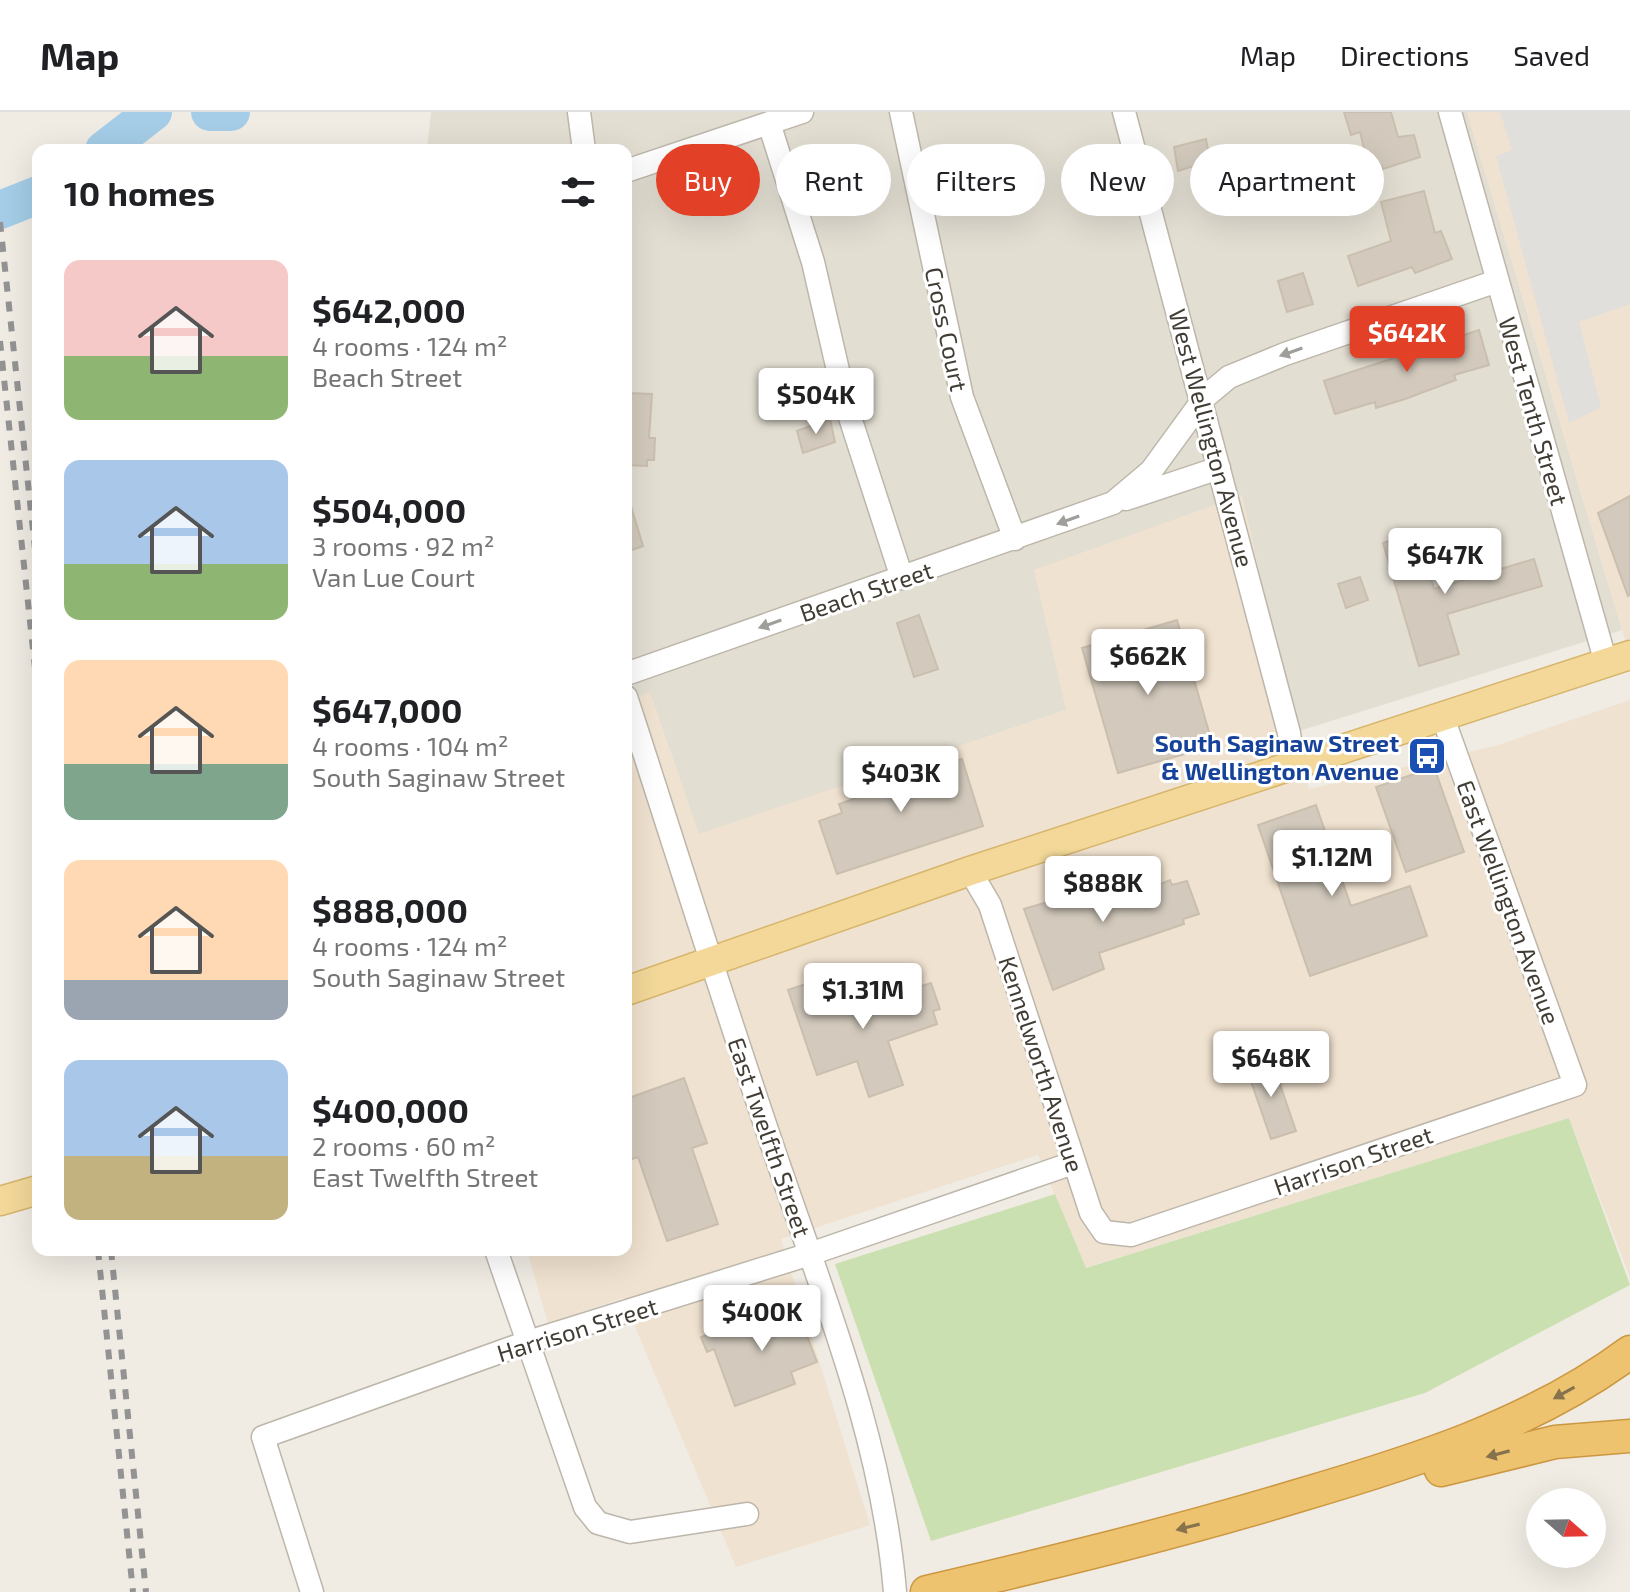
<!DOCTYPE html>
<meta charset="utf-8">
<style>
body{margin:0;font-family:"Exo 2",sans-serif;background:#f2f2f2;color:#202124;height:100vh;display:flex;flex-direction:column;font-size:30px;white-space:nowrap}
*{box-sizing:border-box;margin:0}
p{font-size:26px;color:#757577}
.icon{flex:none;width:44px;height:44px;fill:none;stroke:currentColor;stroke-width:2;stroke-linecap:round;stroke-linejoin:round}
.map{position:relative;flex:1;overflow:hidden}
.sheet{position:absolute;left:32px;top:32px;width:600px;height:1112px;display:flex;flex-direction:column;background:#fff;border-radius:16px;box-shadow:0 8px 32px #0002}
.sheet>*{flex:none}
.banner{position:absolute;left:656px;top:32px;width:760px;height:72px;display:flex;gap:16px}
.needle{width:52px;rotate:110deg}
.fabs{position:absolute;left:1526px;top:1376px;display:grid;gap:16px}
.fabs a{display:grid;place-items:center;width:80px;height:80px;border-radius:50%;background:#fff;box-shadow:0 8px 32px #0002;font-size:40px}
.price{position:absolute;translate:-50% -68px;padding:0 18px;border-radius:8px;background:#fff;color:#222;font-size:26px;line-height:52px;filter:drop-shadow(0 2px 4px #0008)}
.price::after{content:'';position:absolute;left:50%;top:48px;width:24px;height:18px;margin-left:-12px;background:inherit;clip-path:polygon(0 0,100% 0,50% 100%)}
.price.active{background:#e34127;color:#fff}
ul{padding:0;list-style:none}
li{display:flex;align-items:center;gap:24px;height:200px;padding:0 32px}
li span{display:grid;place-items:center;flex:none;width:224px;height:160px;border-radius:16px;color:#555}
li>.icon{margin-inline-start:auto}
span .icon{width:96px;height:96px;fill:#fffc;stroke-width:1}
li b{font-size:34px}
h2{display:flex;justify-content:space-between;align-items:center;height:96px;padding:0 32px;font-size:34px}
.tag{padding:0 28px;border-radius:36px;background:#fff;box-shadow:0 8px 32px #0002;font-size:28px;line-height:72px}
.tag.active{background:#e34127;color:#fff}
header{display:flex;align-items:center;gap:48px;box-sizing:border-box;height:112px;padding:0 40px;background:#fff;border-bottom:2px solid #e0e0e0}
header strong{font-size:38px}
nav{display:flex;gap:44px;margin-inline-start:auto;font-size:28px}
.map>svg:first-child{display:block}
.residential{fill:#e3ded2}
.commercial{fill:#f0e2d0}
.green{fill:#cbe0b0}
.parking{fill:#e1dfdc}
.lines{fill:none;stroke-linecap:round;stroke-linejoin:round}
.river{stroke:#a5cde7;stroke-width:38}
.building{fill:#d3cabd;stroke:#cabfae;stroke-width:2}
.minor-casing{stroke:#bdb6aa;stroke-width:25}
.major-casing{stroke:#d6b56b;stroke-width:31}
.highway-casing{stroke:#cc9741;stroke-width:35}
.minor{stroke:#fff;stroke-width:22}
.major{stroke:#f3d899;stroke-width:28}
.highway{stroke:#eec370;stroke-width:32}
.rail{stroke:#939393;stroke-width:6;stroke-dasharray:10 10;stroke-linecap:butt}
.oneway{fill:#a09e9a}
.oneway2{fill:#86724c}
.labels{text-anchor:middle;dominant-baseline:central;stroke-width:6;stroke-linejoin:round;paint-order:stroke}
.street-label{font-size:24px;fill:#413c34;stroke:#fff}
.transit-label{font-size:24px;font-weight:bold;fill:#164399;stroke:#fff;text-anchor:end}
</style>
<header>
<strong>Map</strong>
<nav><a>Map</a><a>Directions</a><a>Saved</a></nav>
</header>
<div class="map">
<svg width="1630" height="1480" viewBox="0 0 1630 1480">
<rect width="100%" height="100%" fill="#f0ece4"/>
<!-- residential -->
<path class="residential" d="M431,0H1467L1622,518L1296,620L1241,384L1066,598L698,723L650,581L626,588V38H427Z"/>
<!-- commercial -->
<path class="commercial" d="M1467,0H1630V545L1622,518Z
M1242,383L1309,677L1495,634L1630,588V1165L1569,1006L1085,1156L1038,1043L781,1127L870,1413L736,1455L623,1186L548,1211L527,1138H626V588L650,580L699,722L1066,598L1034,458Z"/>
<!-- green -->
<path class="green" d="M1569,1006L1630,1173L1425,1281L931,1429L835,1152L1055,1082L1086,1156Z"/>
<!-- parking -->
<path class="parking" d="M1500,0H1630V192L1579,210L1601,295L1569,311L1496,44L1512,38Z"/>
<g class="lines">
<!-- river -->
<path class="river" d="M210,0H231
M104,38L153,0
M0,98L38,83"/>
</g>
<!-- building -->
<path class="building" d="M1344,0H1391L1398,25L1414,23L1420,45L1383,57L1382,54L1369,57L1360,20L1351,23Z
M1206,27L1210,49L1178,59L1174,35Z
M1424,79L1435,121L1441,119L1452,147L1415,161L1412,155L1358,174L1348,144L1391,129L1381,90Z
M1303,161L1313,192L1287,200L1278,169Z
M1479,218L1489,253L1454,263L1456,268L1405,287L1376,296L1375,290L1335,302L1324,269Z
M626,281L652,282L649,326H655L654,348H647V354L626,353Z
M830,307L835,330L803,341L797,319Z
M1630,384V483L1628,484L1598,401Z
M626,391H630L643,434L626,440Z
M1417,420L1434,477L1534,447L1542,474L1447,502L1459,542L1419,554L1383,431Z
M1360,465L1368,488L1346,496L1338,472Z
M919,503L938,557L914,565L897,511Z
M1177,508L1213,634L1118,661L1082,536Z
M906,640L914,663L962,647L983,714L837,762L819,709L842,701L839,692L859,685L856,676L891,665L885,647Z
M1434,655L1464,740L1406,760L1376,675Z
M1316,693L1351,794L1410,774L1427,824L1310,864L1258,713Z
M1136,764L1141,780L1170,768L1172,773L1187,769L1199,802L1183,807L1184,812L1099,841L1104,857L1053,878L1024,797Z
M931,871L940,897L933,899L937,912L888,929L903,973L869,985L857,949L817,963L788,878L806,872L815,898L869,879L872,890Z
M1271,946L1296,1019L1271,1027L1246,955Z
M684,966L707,1031L692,1036L718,1112L667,1129L638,1045L626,1049V987Z
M794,1190L817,1250L791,1260L795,1272L735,1294L714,1237L707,1240L701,1225Z"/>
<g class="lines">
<!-- minor casing -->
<g class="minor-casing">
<path id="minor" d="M579,0L584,38
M901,0L962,285L1015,427
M1124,0L1289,621L1294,654
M1450,0L1606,551
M769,11L813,150L846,293L902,466
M626,59L802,0
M1126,387L1219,356
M626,562L1113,391L1151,359L1205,285L1229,265L1285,242L1497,169
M626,585C678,744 727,903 782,1062C829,1198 883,1335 895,1480
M970,759L990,793L1091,1101L1104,1120L1131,1123L1575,973L1443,606
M496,1138L585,1395L598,1411L630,1420L747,1402
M312,1480L263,1325L525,1231L810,1142L1073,1051"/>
</g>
<!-- major casing -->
<g class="major-casing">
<path id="major" d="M626,879L970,759L1630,543
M0,1089L38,1078"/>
</g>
<!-- highway casing -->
<g class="highway-casing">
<path id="highway" d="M1441,1358L1555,1330L1630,1324
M927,1480C1051,1451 1175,1421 1297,1384C1413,1350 1532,1313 1630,1240"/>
</g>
<!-- minor -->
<use href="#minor" class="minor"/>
<!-- major -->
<use href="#major" class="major"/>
<!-- highway -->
<use href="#highway" class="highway"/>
<!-- rail -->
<path class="rail" d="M0,110L38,465
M0,229L38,584
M98,1138L133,1480
M111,1138L146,1480"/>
</g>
<!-- one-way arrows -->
<defs><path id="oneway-solid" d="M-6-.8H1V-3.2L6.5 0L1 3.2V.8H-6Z" transform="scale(2)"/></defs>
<g class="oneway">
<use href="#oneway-solid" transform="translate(1291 240) rotate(161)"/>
<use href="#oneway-solid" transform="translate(1068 408) rotate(160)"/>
<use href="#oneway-solid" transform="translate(770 512) rotate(161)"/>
</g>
<g class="oneway2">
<use href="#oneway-solid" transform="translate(1564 1281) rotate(151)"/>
<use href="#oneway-solid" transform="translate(1498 1342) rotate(165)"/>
<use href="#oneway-solid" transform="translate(1188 1415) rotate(166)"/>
</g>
<!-- icons -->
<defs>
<g id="bus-square" transform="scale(2)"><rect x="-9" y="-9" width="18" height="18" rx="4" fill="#1a4fb4" stroke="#fff"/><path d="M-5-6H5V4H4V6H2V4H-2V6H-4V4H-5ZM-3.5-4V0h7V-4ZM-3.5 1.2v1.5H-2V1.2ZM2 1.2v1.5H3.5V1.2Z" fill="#fff"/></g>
</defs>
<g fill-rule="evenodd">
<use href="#bus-square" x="1427" y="644"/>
</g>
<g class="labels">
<!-- street labels -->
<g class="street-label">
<text transform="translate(947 217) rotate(78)">Cross Court</text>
<text transform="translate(1534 299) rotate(74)">West Tenth Street</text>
<text transform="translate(1212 326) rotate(75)">West Wellington Avenue</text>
<text transform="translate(866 479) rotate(-19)">Beach Street</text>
<text transform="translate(1509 790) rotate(70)">East Wellington Avenue</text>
<text transform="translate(1042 952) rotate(72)">Kennelworth Avenue</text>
<text transform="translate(770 1025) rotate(71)">East Twelfth Street</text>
<text transform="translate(1353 1048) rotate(-19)">Harrison Street</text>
<text transform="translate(577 1217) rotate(-17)">Harrison Street</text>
</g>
<!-- transit labels -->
<g class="transit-label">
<text x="1399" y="630">South Saginaw Street<tspan x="1399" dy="28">&amp; Wellington Avenue</tspan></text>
</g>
</g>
</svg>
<div class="fabs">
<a><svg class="needle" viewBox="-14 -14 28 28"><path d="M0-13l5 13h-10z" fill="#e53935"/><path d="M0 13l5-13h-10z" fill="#757577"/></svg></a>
</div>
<b class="price active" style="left:1407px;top:262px">$642K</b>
<b class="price" style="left:816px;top:324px">$504K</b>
<b class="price" style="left:1445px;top:484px">$647K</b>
<b class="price" style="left:1148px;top:585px">$662K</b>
<b class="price" style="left:901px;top:702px">$403K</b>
<b class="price" style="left:1332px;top:786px">$1.12M</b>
<b class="price" style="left:1103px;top:812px">$888K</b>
<b class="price" style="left:863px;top:919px">$1.31M</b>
<b class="price" style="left:1271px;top:987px">$648K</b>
<b class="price" style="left:762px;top:1241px">$400K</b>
<div class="banner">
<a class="tag active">Buy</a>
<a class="tag">Rent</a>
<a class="tag">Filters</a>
<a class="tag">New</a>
<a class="tag">Apartment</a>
</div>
<section class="sheet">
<h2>10 homes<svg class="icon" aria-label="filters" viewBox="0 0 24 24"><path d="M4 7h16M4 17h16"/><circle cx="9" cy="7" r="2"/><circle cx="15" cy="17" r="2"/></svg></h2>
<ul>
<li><span style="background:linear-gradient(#f6c9c9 60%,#8fb573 0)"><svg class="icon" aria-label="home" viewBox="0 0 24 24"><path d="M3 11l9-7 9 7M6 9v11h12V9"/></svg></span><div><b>$642,000</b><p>4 rooms · 124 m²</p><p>Beach Street</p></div></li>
<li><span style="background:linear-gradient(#a9c7e8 65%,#8fb573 0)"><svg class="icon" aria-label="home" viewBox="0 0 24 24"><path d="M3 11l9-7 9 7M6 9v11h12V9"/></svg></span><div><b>$504,000</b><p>3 rooms · 92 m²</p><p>Van Lue Court</p></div></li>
<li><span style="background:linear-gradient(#ffd9b3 65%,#7fa58c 0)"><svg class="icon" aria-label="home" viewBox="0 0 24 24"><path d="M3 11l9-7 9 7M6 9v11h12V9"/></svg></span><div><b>$647,000</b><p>4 rooms · 104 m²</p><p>South Saginaw Street</p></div></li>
<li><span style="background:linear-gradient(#ffd9b3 75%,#9aa5b1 0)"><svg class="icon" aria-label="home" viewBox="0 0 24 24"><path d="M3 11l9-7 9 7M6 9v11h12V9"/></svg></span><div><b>$888,000</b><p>4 rooms · 124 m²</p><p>South Saginaw Street</p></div></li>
<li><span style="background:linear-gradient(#a9c7e8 60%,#c2b280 0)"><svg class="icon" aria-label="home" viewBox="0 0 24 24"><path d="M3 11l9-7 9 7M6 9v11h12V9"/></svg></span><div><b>$400,000</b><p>2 rooms · 60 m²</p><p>East Twelfth Street</p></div></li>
</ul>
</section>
</div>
